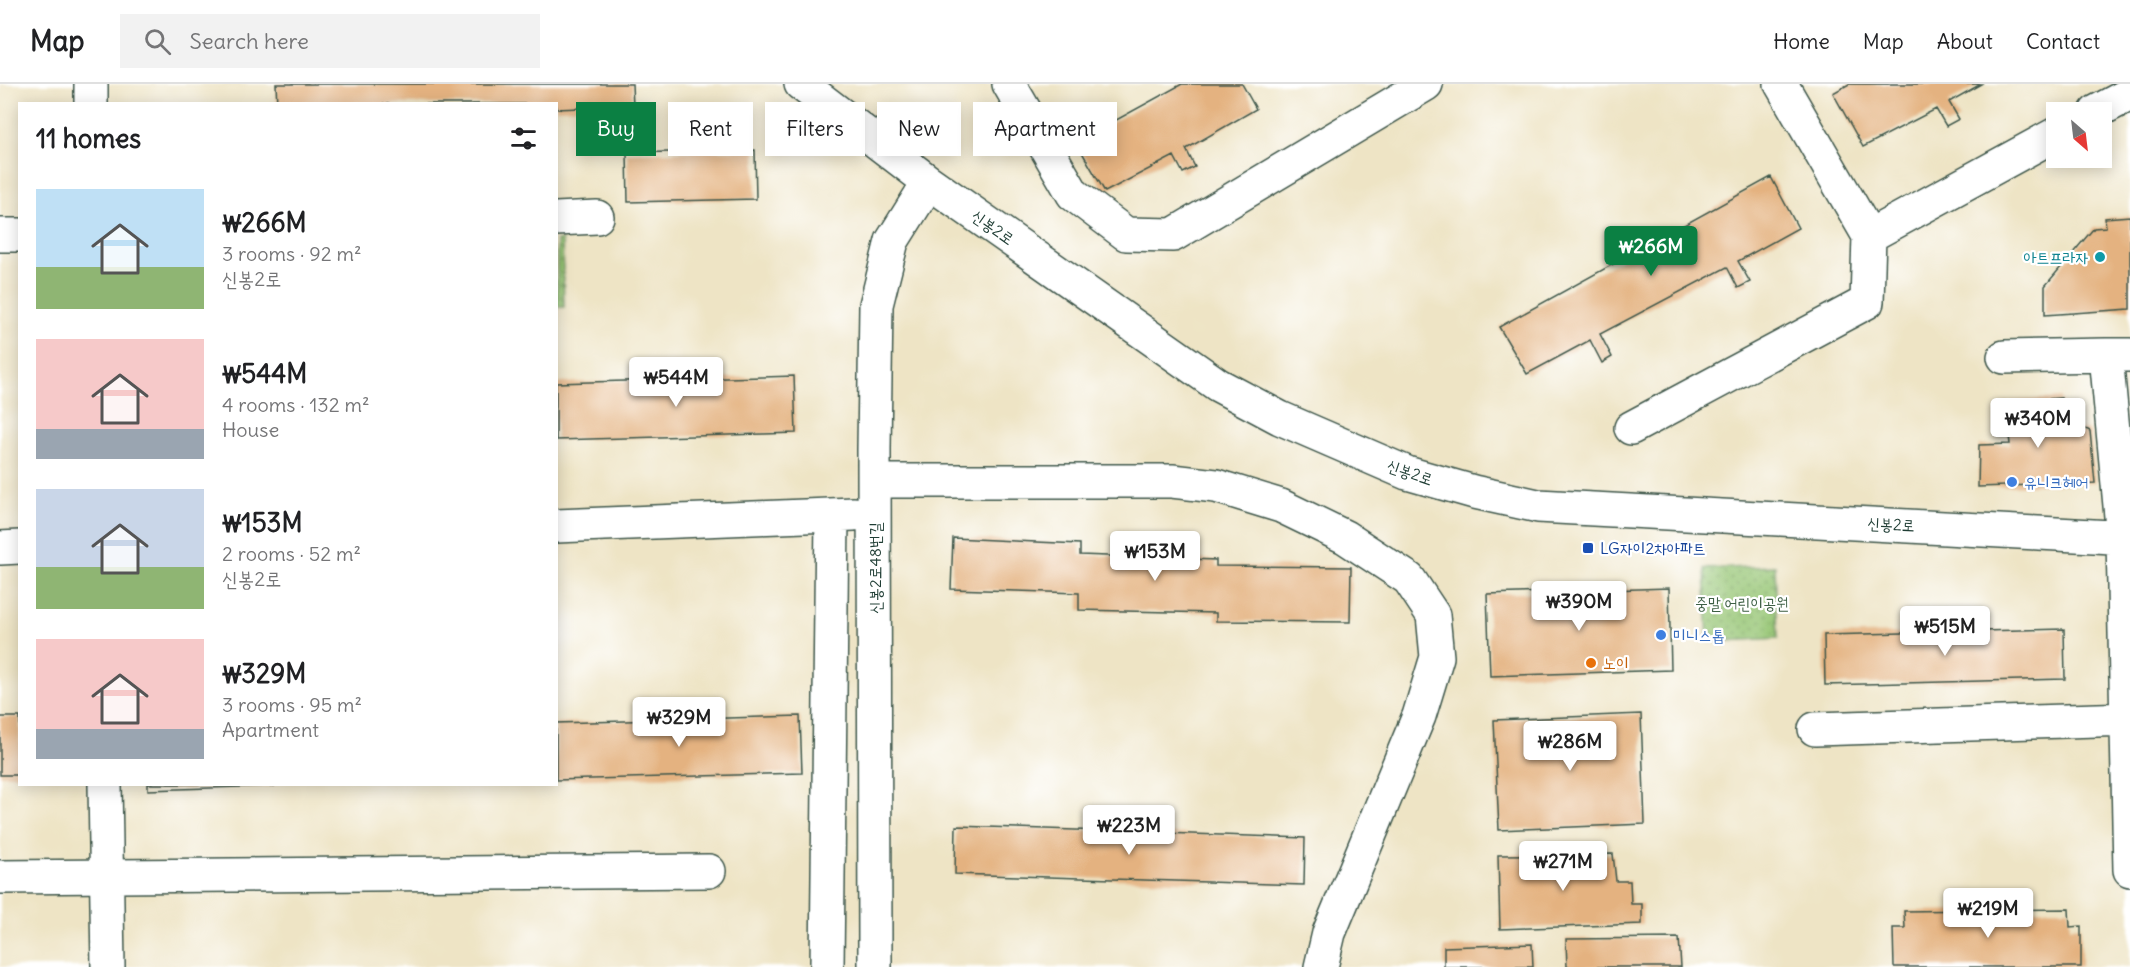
<!DOCTYPE html>
<meta charset="utf-8">
<style>
body{margin:0;font-family:Delius,"Poor Story",sans-serif;background:#f2f2f2;color:#202124;height:100vh;display:flex;flex-direction:column;font-size:22px;white-space:nowrap}
*{box-sizing:border-box;margin:0}
p{font-size:20px;color:#757577}
.icon{flex:none;width:33px;height:33px;fill:none;stroke:currentColor;stroke-width:2;stroke-linecap:round;stroke-linejoin:round}
.map{position:relative;flex:1;overflow:hidden}
.panel{position:absolute;left:18px;top:18px;width:540px;height:684px;display:flex;flex-direction:column;background:#fff;border-radius:0px;box-shadow:0 3px 15px #0003}
.panel>*{flex:none}
.hud{position:absolute;left:576px;top:18px;width:570px;height:54px;display:flex;gap:12px}
.needle{width:39px;rotate:152deg}
.controls{position:absolute;left:2046px;top:18px;display:grid;gap:12px}
.controls a{display:grid;place-items:center;width:66px;height:66px;border-radius:0px;background:#fff;box-shadow:0 3px 15px #0003;font-size:30px}
.price{position:absolute;translate:-50% -51px;padding:0 14px;border-radius:6px;background:#fff;color:#222;font-size:20px;line-height:39px;filter:drop-shadow(0 2px 3px #0008)}
.price::after{content:'';position:absolute;left:50%;top:36px;width:18px;height:14px;margin-left:-9px;background:inherit;clip-path:polygon(0 0,100% 0,50% 100%)}
.price.on{background:#0b8043;color:#fff}
ul{padding:0;list-style:none}
li{display:flex;align-items:center;gap:18px;height:150px;padding:0 18px}
li span{display:grid;place-items:center;flex:none;width:168px;height:120px;border-radius:0px;color:#555}
li>.icon{margin-inline-start:auto}
span .icon{width:72px;height:72px;fill:#fffc;stroke-width:1}
li b{font-size:26px}
h2{display:flex;justify-content:space-between;align-items:center;height:72px;padding:0 18px;font-size:26px}
.tag{padding:0 21px;border-radius:0px;background:#fff;box-shadow:0 3px 15px #0003;font-size:21px;line-height:54px}
.tag.on{background:#0b8043;color:#fff}
header{display:flex;align-items:center;gap:36px;box-sizing:border-box;height:84px;padding:0 30px;background:#fff;border-bottom:2px solid #e0e0e0}
header strong{font-size:28px}
nav{display:flex;gap:33px;margin-inline-start:auto;font-size:21px}
.search{width:420px;height:54px;background:#f2f2f2;display:flex;align-items:center;gap:15px;box-sizing:border-box;padding:0 21px;border-radius:0px;color:#757577;font-size:22px}
.map>svg:first-child{display:block}
.park{fill:url(#park-dots);stroke:#5b8254;stroke-width:1.5}
.building{fill:#e4b280}
.lines{fill:none;stroke-linecap:round;stroke-linejoin:round}
.minor-casing{stroke:#3e564a;stroke-width:36}
.minor{stroke:#fff;stroke-width:33}
.culture-dot{fill:#0f9aa8;stroke:#fff;stroke-width:2}
.shop-dot{fill:#3f7fe0;stroke:#fff;stroke-width:2}
.transit-dot{fill:#1a4fb4;stroke:#fff;stroke-width:2}
.food-dot{fill:#e8710a;stroke:#fff;stroke-width:2}
.labels{text-anchor:middle;dominant-baseline:central;stroke-width:4.5;stroke-linejoin:round;paint-order:stroke}
.street-label{font-size:16px;fill:#1f3d34;stroke:#fff}
.culture-label{font-size:16px;fill:#0d838f;stroke:#fff;text-anchor:end}
.shop-label{font-size:16px;fill:#366cbe;stroke:#fff;text-anchor:start}
.transit-label{font-size:16px;fill:#164399;stroke:#fff;text-anchor:start}
.park-label{font-size:16px;fill:#3d5f44;stroke:#fff}
.food-label{font-size:16px;fill:#c56008;stroke:#fff;text-anchor:start}
</style>
<header>
<strong>Map</strong>
<div class="search"><svg class="icon" aria-label="search" viewBox="0 0 24 24"><circle cx="10" cy="10" r="6"/><path d="M15 15l6 6"/></svg>Search here</div>
<nav><a>Home</a><a>Map</a><a>About</a><a>Contact</a></nav>
</header>
<div class="map">
<svg width="2130" height="883" viewBox="0 0 2130 883">
<defs>
<pattern id="park-dots" width="8" height="8" patternUnits="userSpaceOnUse" patternTransform="scale(1.5)"><rect width="8" height="8" fill="#97c675"/><path d="M2 2h.1M6 6h.1" fill="none" stroke="#7ba261" stroke-width="1.8" stroke-linecap="round"/></pattern>
</defs>
<rect width="100%" height="100%" fill="#fff"/>
<filter id="ink" filterUnits="userSpaceOnUse"><feTurbulence type="fractalNoise" baseFrequency=".0167" numOctaves="2"/><feDisplacementMap in="SourceGraphic" scale="12" xChannelSelector="R" yChannelSelector="G"/><feConvolveMatrix kernelMatrix="1 2 1 2 8 2 1 2 1" color-interpolation-filters="sRGB"/></filter>
<filter id="wash" filterUnits="userSpaceOnUse"><feTurbulence type="fractalNoise" baseFrequency=".008" numOctaves="4" result="noise"/><feDisplacementMap in="SourceGraphic" scale="24" xChannelSelector="R" yChannelSelector="G"/><feGaussianBlur stdDeviation="1.35" result="paint"/><feColorMatrix in="noise" values="0 0 0 0 0 0 0 0 0 0 0 0 0 0 0 0 0 1.4 0 .05"/><feComposite in="paint" operator="in"/></filter>
<g filter="url(#wash)">
<rect width="100%" height="100%" fill="#eee4c5"/>
<!-- park -->
<path class="park" d="M562,156L564,223H557V157Z
M1775,482L1778,554L1708,558L1705,485Z"/>
<g id="blocks">
<!-- building -->
<path class="building" d="M276,0H632L633,22L556,25V20H277Z
M1182,0H1242L1256,25L1186,65L1195,83L1183,89L1174,72L1105,108L1076,58Z
M1849,0H1981L1949,18L1959,35L1946,42L1936,25L1863,63L1833,9Z
M755,66L756,115L628,118L627,69Z
M1771,93L1798,144L1738,177L1750,198L1738,204L1727,183L1600,250L1612,273L1602,279L1590,256L1527,290L1499,243Z
M2130,132V225L2045,231V202L2094,144L2106,143L2105,134Z
M794,292L796,349L556,356V299Z
M2061,314L2064,333H2075L2076,345H2086L2090,347L2095,399L1978,403L1979,361L2010,360L2005,318Z
M953,454L1080,460V471L1216,476V482L1351,483L1350,538L1216,537V529L1079,526V509L951,505Z
M1669,504L1671,586L1490,592L1487,510Z
M2064,545L2065,595L1825,601L1824,551Z
M1641,630L1645,740L1499,746L1494,636Z
M800,632L802,689L556,696V639Z
M0,633H20V691H0Z
M148,700H274V702L148,706Z
M956,742L1305,754L1304,801L955,790Z
M1613,770L1616,797H1630L1631,820H1642V840L1500,845L1498,771Z
M2069,825L2070,843L2081,842V883H1894L1893,844H1905L1904,827Z
M1679,854L1681,883H1567L1566,855Z
M1532,860L1533,883H1444V863Z"/>
</g>
</g>
<g filter="url(#ink)">
<use href="#blocks" fill-opacity="0" stroke="#3e564a" stroke-width="1.5"/>
<g class="lines">
<!-- minor casing -->
<g class="minor-casing">
<path id="minor" d="M91,0V20
M801,0L929,98L1218,301L1280,334L1407,389L1474,408L1538,422L2130,454
M1009,0L1073,110L1126,150L1173,151L1426,0
M1781,0L1869,152
M2096,28L2130,10
M556,135L597,133
M0,151H20
M2130,271H2106L2123,454L2130,786
M2004,273L2106,271
M1631,344L1867,218L1869,152L2056,50
M875,397H1172L1216,402L1281,422L1345,453L1409,495L1433,531L1437,573L1419,632L1329,849L1321,883
M556,442L854,430
M0,464L20,463
M1815,645L2130,635
M105,700L108,883
M0,793L709,787
M827,883L832,431
M875,883L874,365L876,221L892,157L929,98"/>
</g>
<!-- minor -->
<use href="#minor" class="minor"/>
</g>
</g>
<!-- markers -->
<circle class="culture-dot" cx="2100" cy="173" r="6"/>
<g class="shop-dot">
<circle cx="2012" cy="398" r="6"/>
<circle cx="1661" cy="551" r="6"/>
</g>
<rect class="transit-dot" x="1582" y="458" width="12" height="12" rx="3"/>
<circle class="food-dot" cx="1591" cy="579" r="6"/>
<g class="labels">
<!-- street labels -->
<g class="street-label">
<text transform="translate(993 143) rotate(35)">신봉2로</text>
<text transform="translate(1410 388) rotate(19)">신봉2로</text>
<text transform="translate(1891 440) rotate(3)">신봉2로</text>
<text transform="translate(875 484) rotate(-90)">신봉2로48번길</text>
</g>
<!-- culture labels -->
<g class="culture-label">
<text x="2088" y="173">아트프라자</text>
</g>
<!-- shop labels -->
<g class="shop-label">
<text x="2024" y="398">유니크헤어</text>
<text x="1673" y="551">미니스톱</text>
</g>
<!-- transit labels -->
<g class="transit-label">
<text x="1600" y="464">LG자이2차아파트</text>
</g>
<!-- park labels -->
<g class="park-label">
<text x="1742" y="519">중말 어린이공원</text>
</g>
<!-- food labels -->
<g class="food-label">
<text x="1603" y="579">노이</text>
</g>
</g>
</svg>
<div class="controls">
<a><svg class="needle" viewBox="-14 -14 28 28"><path d="M0-13l5 13h-10z" fill="#e53935"/><path d="M0 13l5-13h-10z" fill="#757577"/></svg></a>
</div>
<b class="price on" style="left:1651px;top:193px">₩266M</b>
<b class="price" style="left:676px;top:324px">₩544M</b>
<b class="price" style="left:2038px;top:365px">₩340M</b>
<b class="price" style="left:1155px;top:498px">₩153M</b>
<b class="price" style="left:1579px;top:548px">₩390M</b>
<b class="price" style="left:1945px;top:573px">₩515M</b>
<b class="price" style="left:679px;top:664px">₩329M</b>
<b class="price" style="left:1570px;top:688px">₩286M</b>
<b class="price" style="left:1129px;top:772px">₩223M</b>
<b class="price" style="left:1563px;top:808px">₩271M</b>
<b class="price" style="left:1988px;top:855px">₩219M</b>
<div class="hud">
<a class="tag on">Buy</a>
<a class="tag">Rent</a>
<a class="tag">Filters</a>
<a class="tag">New</a>
<a class="tag">Apartment</a>
</div>
<section class="panel">
<h2>11 homes<svg class="icon" aria-label="filters" viewBox="0 0 24 24"><path d="M4 7h16M4 17h16"/><circle cx="9" cy="7" r="2"/><circle cx="15" cy="17" r="2"/></svg></h2>
<ul>
<li><span style="background:linear-gradient(#bfe0f5 65%,#8fb573 0)"><svg class="icon" aria-label="home" viewBox="0 0 24 24"><path d="M3 11l9-7 9 7M6 9v11h12V9"/></svg></span><div><b>₩266M</b><p>3 rooms · 92 m²</p><p>신봉2로</p></div></li>
<li><span style="background:linear-gradient(#f6c9c9 75%,#9aa5b1 0)"><svg class="icon" aria-label="home" viewBox="0 0 24 24"><path d="M3 11l9-7 9 7M6 9v11h12V9"/></svg></span><div><b>₩544M</b><p>4 rooms · 132 m²</p><p>House</p></div></li>
<li><span style="background:linear-gradient(#c9d6e8 65%,#8fb573 0)"><svg class="icon" aria-label="home" viewBox="0 0 24 24"><path d="M3 11l9-7 9 7M6 9v11h12V9"/></svg></span><div><b>₩153M</b><p>2 rooms · 52 m²</p><p>신봉2로</p></div></li>
<li><span style="background:linear-gradient(#f6c9c9 75%,#9aa5b1 0)"><svg class="icon" aria-label="home" viewBox="0 0 24 24"><path d="M3 11l9-7 9 7M6 9v11h12V9"/></svg></span><div><b>₩329M</b><p>3 rooms · 95 m²</p><p>Apartment</p></div></li>
</ul>
</section>
</div>
